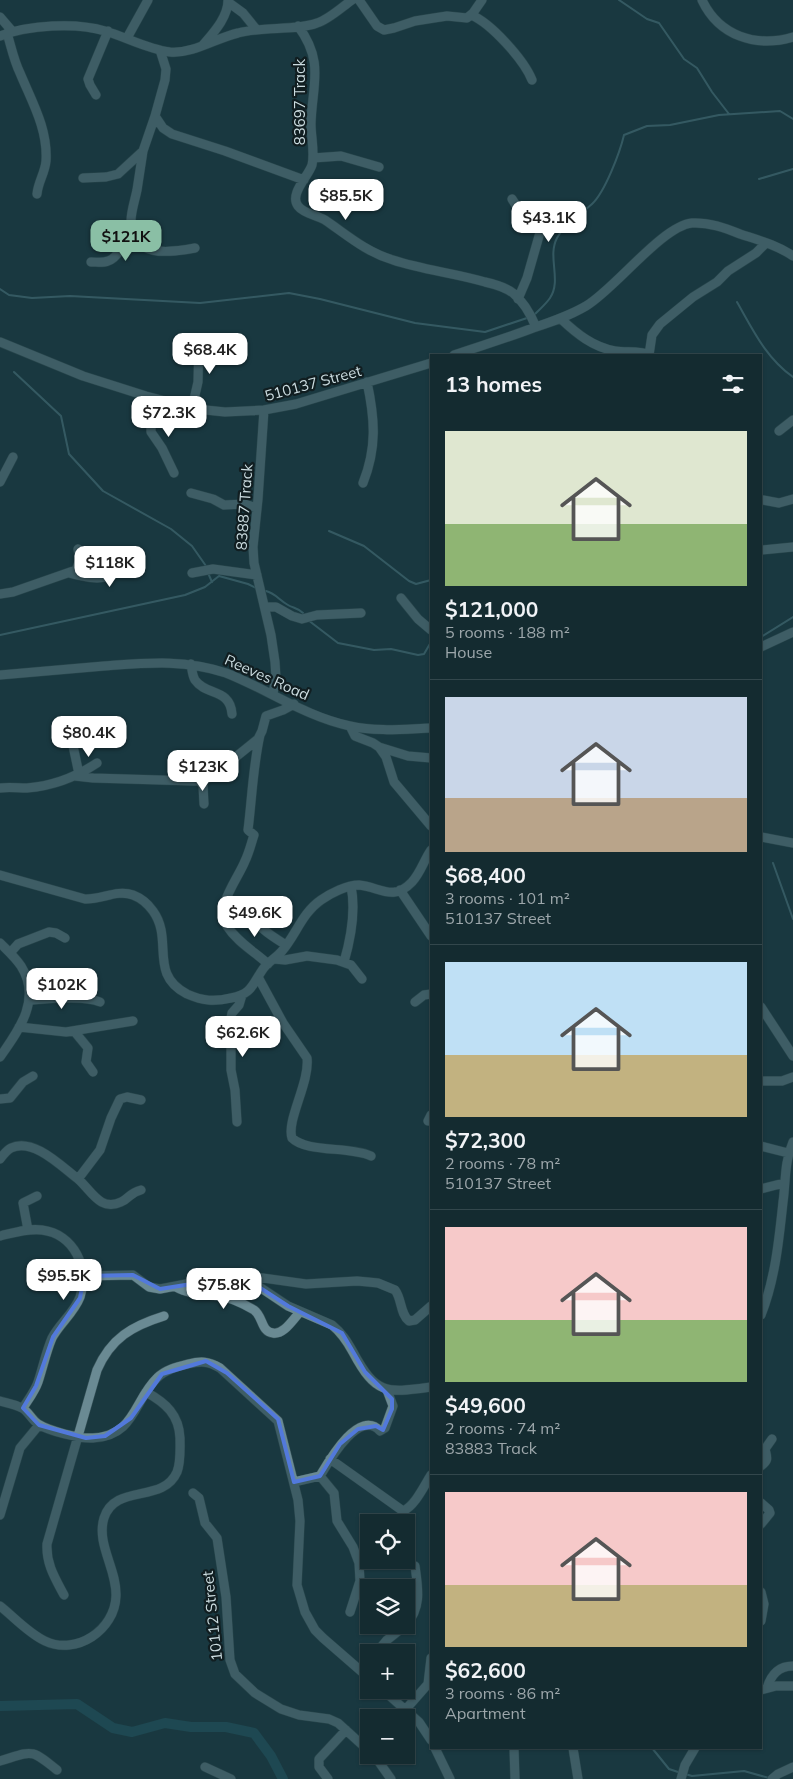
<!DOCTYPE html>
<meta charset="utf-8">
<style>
body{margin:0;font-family:Mulish,sans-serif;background:#1d3338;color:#f1f3f6;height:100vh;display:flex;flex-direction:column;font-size:19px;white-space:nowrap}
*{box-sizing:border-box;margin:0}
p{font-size:16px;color:#9da7ab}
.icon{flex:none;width:28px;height:28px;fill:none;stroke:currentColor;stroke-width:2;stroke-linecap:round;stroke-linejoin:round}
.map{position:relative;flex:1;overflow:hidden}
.panel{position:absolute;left:430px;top:354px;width:332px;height:1395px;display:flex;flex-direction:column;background:#142b30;border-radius:0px;box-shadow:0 1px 4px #0004,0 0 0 1px #33474c}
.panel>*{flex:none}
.buttons{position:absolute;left:360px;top:1514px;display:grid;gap:10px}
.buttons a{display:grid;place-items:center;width:55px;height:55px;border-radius:0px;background:#142b30;box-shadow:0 1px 4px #0004,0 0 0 1px #33474c;font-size:25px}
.price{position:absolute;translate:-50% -42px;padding:0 11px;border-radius:10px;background:#fff;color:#222;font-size:16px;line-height:32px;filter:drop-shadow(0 1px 2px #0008)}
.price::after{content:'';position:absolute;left:50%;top:30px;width:15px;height:11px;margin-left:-8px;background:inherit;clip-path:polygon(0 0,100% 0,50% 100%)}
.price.on{background:#8abfa5;color:#111}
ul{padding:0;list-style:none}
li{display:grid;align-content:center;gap:10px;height:265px;padding:0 15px}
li+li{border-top:1px solid #33474c}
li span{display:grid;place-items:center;height:155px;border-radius:0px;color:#555}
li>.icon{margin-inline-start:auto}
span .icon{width:90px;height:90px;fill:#fffc;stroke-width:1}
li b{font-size:21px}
h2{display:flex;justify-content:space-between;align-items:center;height:60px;padding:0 15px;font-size:21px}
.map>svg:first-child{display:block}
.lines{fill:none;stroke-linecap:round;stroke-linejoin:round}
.stream{stroke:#56828c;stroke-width:2}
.river{stroke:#245b68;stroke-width:10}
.minor-casing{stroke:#3a555b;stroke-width:10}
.minor{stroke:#6a8a93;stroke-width:9}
.marked{fill:none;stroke:#5279db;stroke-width:4;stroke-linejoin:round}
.labels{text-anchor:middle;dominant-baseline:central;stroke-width:4.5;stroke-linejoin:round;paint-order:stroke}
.street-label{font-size:15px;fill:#ccdde1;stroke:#111e21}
</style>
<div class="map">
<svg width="793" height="1779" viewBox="0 0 793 1779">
<rect width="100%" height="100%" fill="#1a3940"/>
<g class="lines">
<!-- stream -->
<path class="stream" d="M619,0L647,19L659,23L684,59L697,68L712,92L729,114
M759,179L793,169
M0,289L9,295L32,298L70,296L200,303L289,293L320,299L415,323L485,332L527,318
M737,302C753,330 766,358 793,377
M534,315C539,310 546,304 550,298C562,280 547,257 557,238C565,223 580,215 592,204C605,192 620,152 624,135L647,126L670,125L719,115L780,111L793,119
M14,372L61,416L69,454L103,491L171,529L192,546L206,566
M329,531L364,546L409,581L416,584L431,580
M208,573L212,582
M266,591C275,593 279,600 288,605C293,608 298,608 303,613
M308,620L338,643L374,650L391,649L418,655L424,654L431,642
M0,635L185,595L205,587L219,576L248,584L258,589
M761,637L793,617
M773,863L793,919
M652,1748L669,1769L681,1773
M685,1774L692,1776L744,1771L769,1778"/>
<!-- river -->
<path class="river" d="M0,1706L77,1704L113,1728L132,1732L165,1723L191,1727H226L254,1733L271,1756L283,1779"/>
<!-- minor casing -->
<g class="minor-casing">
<path id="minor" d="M359,0L377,26L384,30L394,28L415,21L434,18L447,16L467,18L473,13L482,0
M702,0C719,36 756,48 793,37
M228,2L243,13L256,29
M471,15C491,23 524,60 532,80
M0,17L12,31
M298,26C325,62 312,85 311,124C311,137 315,152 312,165C308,177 289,194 298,206C304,214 317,215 325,220C347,235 366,252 393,260C423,270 455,273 485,282C494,284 505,287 513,293C524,302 531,315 536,327
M7,33C11,46 14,61 20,73C32,102 48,129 46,161C45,173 38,182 37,194
M0,36C28,25 76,22 105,31C126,37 147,49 170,52C193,54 216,38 238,33C263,26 296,31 317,23C328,20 342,7 352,0
M127,38L148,0
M203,45C214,32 228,17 228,0
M96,95L90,85L88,79L108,31
M155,116L163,128L172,134L225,151L304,180
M143,151C141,164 139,177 137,190C135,200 131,211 131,221C131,258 169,253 195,248
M313,158L341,156L379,167
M83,178L106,177L118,174L143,151L155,116L165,80L166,69L160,50
M512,199L524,218L541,229L527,278L518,299
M91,262C97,262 103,263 108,261C121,257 126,235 131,223
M561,319C577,334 593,347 615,351C626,353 639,350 650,355
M0,342L83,376L146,396L196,409L225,412L264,410L296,404L431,363
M454,355C480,346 507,338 533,328C551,322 569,316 586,306C615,289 662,226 692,223C709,222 725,228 740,234C758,240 777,245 793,256
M649,355L652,335L660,324L693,297L717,282L728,271L756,253L766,243
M167,402L151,425V432L162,448L174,473
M192,408L198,382L199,339
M264,410L258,499L253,547L254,563L271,635L275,662L276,678L273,693
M779,431L793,420
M0,482L13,457
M363,483C377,448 375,419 367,382
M191,493L213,499L224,505L245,504L256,508
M763,500L779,503L793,499
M761,550L793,547
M69,573C103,582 113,580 138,555
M192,573L213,569L257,575
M0,594L13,592L76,570L80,560L78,549
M401,598L418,619L431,630
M265,607H276L292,616L302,619L317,615L361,613
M761,647L793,632
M191,664C192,669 192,675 195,680C206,696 230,688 232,714
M0,675C35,672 69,669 104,666C147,663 184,659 226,673C267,689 306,717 350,726C377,732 404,729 431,728
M350,726L355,736L373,743L379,747L386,757L394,782L431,826
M77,734L72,741L79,774
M260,735C253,766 252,798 248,830L254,835C251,844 249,853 245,861C238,879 214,907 227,926C237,942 255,952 268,964
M379,747L408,756L431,758
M75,776L93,778L193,781H200L211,777L258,739L262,731L266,716L283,710L294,704
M200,781L203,786L204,804
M0,788C9,787 18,788 27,788C52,786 76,777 97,763
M761,837L793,843
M0,875L85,899C101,900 117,889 133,895C141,898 148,904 153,911C174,940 148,974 187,994C203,1001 214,1002 231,998C252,994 252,985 263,969C268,962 276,958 282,951C296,935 302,913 321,900C331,893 347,885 359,885C380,887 393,902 412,882C421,872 424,860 431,850
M400,890L431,936
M248,908C255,926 270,935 286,945
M0,943C7,950 15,957 21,966C42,999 19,1030 0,1057
M10,953L18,944L49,932L56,933L65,938
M274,959L285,960L307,956L337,960L351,965L362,979
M344,962C351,938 356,911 351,886
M258,977L283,1023L307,1058C310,1082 286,1121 292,1138C307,1153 350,1146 371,1156
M29,1000C47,999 84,995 100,1002
M415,1002L424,995L431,994
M761,1007L793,1056
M19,1027L66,1032L133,1021
M74,1031L88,1048L86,1062L93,1072
M761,1081H782L793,1077
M0,1099L10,1098L23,1082L33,1076
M428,1121L431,1115
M237,1122L235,1090L231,1070V1039L230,1023L232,1013L239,1005L242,995
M761,1146L788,1153
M0,1159C3,1155 7,1150 11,1148C33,1137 62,1167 78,1179L100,1150L111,1118L120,1099L127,1097L141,1100
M78,1179C91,1190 100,1212 121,1202C130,1198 129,1193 141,1190
M761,1189L784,1183
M28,1230L23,1203L37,1196
M0,1236C13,1233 28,1228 42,1230C74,1234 90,1268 80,1297C74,1313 60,1323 52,1338C46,1352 43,1367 38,1382C35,1391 28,1400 23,1408
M84,1276L133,1275L149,1287L160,1289L207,1280L249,1276L306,1284L357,1281L368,1282L378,1283L395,1290C402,1299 400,1314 409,1321L415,1320L431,1306
M243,1276L288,1306L332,1325C342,1333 347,1341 353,1352C376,1395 386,1393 431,1387
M176,1287C188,1294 204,1294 218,1296C230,1297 244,1304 254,1310C263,1316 261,1332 273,1333C284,1335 293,1319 300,1312
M761,1315C775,1280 779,1240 783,1202C786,1181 784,1163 793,1142
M0,1401C7,1403 15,1404 22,1408C28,1411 32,1420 38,1424C49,1431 80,1439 93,1438C135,1436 134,1400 157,1378C165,1370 176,1367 188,1364C201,1361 208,1361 220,1368L278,1421L298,1500L300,1521L297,1585L305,1612L315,1630L323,1638L369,1678
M330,1459L403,1511C415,1506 424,1486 431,1475
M761,1466C769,1460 767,1458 765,1449L772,1439
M320,1476C329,1461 359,1408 380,1431L385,1428L393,1406L387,1390
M294,1482L320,1476L334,1493L337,1521L353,1547L359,1563L360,1581L350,1612
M193,1493L199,1498L205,1523L217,1538L226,1597L230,1660L235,1674L255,1693L281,1709L299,1715L329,1719L338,1723L369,1751
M761,1503L769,1510L770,1513L761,1524
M0,1515L20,1448L39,1425
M761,1592L764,1604L761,1621
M64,1595C55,1578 46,1564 47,1544L97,1370C111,1338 132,1326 164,1316
M0,1606C14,1617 28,1633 45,1641C76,1656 115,1630 116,1596C117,1569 96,1544 104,1518C115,1483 163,1504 177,1472C181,1462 180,1449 180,1438C179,1415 166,1403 146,1392
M406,1625C422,1607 418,1588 415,1566
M377,1652L387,1640L406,1625
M767,1688C771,1675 778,1666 793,1666
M383,1690L419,1722L431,1740
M761,1690L776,1686H793
M406,1709L428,1684L431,1658
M435,1748L450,1779
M514,1748L515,1779
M573,1748L578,1779
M374,1755L391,1779
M0,1761C33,1751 30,1748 57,1770
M205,1767L231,1779
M328,1779L319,1767V1759L346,1730
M681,1779L685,1765L695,1748
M772,1779L778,1774L793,1767"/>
</g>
<!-- minor -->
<use href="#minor" class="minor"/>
</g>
<!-- marked area -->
<path d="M0 0H793V1779H0ZM133,1275L160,1289L242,1276L288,1306L342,1333L365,1372L392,1399V1409L383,1430L376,1426L358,1429L340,1444L320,1476L294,1482L278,1419L227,1373L206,1361L162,1374L131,1418L105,1436L86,1438L39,1425L23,1408L36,1386L53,1337L80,1298L84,1276Z" fill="#1a3940" fill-opacity=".55" fill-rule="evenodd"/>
<path class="marked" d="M133,1275L160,1289L242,1276L288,1306L342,1333L365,1372L392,1399V1409L383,1430L376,1426L358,1429L340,1444L320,1476L294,1482L278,1419L227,1373L206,1361L162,1374L131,1418L105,1436L86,1438L39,1425L23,1408L36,1386L53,1337L80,1298L84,1276Z"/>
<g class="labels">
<!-- street labels -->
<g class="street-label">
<text transform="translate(299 102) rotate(-90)">83697 Track</text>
<text transform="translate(313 383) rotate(-15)">510137 Street</text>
<text transform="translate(244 507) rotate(-86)">83887 Track</text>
<text transform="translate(267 677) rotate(24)">Reeves Road</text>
<text transform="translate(212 1616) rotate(-96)">10112 Street</text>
</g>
</g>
</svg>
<div class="buttons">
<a><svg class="icon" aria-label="locate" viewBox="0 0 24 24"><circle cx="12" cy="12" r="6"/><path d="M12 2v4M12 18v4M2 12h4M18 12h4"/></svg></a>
<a><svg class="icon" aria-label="layers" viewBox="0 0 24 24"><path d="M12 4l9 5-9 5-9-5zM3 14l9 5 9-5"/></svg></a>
<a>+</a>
<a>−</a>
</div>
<b class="price" style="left:346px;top:221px">$85.5K</b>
<b class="price" style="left:549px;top:243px">$43.1K</b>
<b class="price on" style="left:126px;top:262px">$121K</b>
<b class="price" style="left:210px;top:375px">$68.4K</b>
<b class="price" style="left:169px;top:438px">$72.3K</b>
<b class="price" style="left:110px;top:588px">$118K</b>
<b class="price" style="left:89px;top:758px">$80.4K</b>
<b class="price" style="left:203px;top:792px">$123K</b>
<b class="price" style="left:255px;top:938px">$49.6K</b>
<b class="price" style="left:62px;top:1010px">$102K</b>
<b class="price" style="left:243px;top:1058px">$62.6K</b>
<b class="price" style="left:64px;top:1301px">$95.5K</b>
<b class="price" style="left:224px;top:1310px">$75.8K</b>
<section class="panel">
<h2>13 homes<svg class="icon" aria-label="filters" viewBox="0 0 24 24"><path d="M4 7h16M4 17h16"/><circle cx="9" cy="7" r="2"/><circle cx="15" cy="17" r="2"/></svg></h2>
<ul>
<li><span style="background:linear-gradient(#dfe7d0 60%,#8fb573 0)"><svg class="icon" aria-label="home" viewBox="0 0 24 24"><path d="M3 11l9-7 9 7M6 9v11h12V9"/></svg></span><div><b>$121,000</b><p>5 rooms · 188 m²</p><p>House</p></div></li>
<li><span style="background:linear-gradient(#c9d6e8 65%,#b9a48a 0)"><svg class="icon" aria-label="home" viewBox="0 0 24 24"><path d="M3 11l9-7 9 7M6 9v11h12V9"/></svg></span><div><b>$68,400</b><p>3 rooms · 101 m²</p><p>510137 Street</p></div></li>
<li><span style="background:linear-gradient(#bfe0f5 60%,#c2b280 0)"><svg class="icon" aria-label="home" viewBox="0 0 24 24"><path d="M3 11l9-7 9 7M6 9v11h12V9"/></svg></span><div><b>$72,300</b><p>2 rooms · 78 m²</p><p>510137 Street</p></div></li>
<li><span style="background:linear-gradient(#f6c9c9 60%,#8fb573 0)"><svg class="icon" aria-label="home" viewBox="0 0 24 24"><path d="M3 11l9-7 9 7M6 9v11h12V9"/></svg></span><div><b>$49,600</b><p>2 rooms · 74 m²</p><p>83883 Track</p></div></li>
<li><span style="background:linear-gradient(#f6c9c9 60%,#c2b280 0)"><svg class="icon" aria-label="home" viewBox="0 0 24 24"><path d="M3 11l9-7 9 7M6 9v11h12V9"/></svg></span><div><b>$62,600</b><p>3 rooms · 86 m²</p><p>Apartment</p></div></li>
</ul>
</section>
</div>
